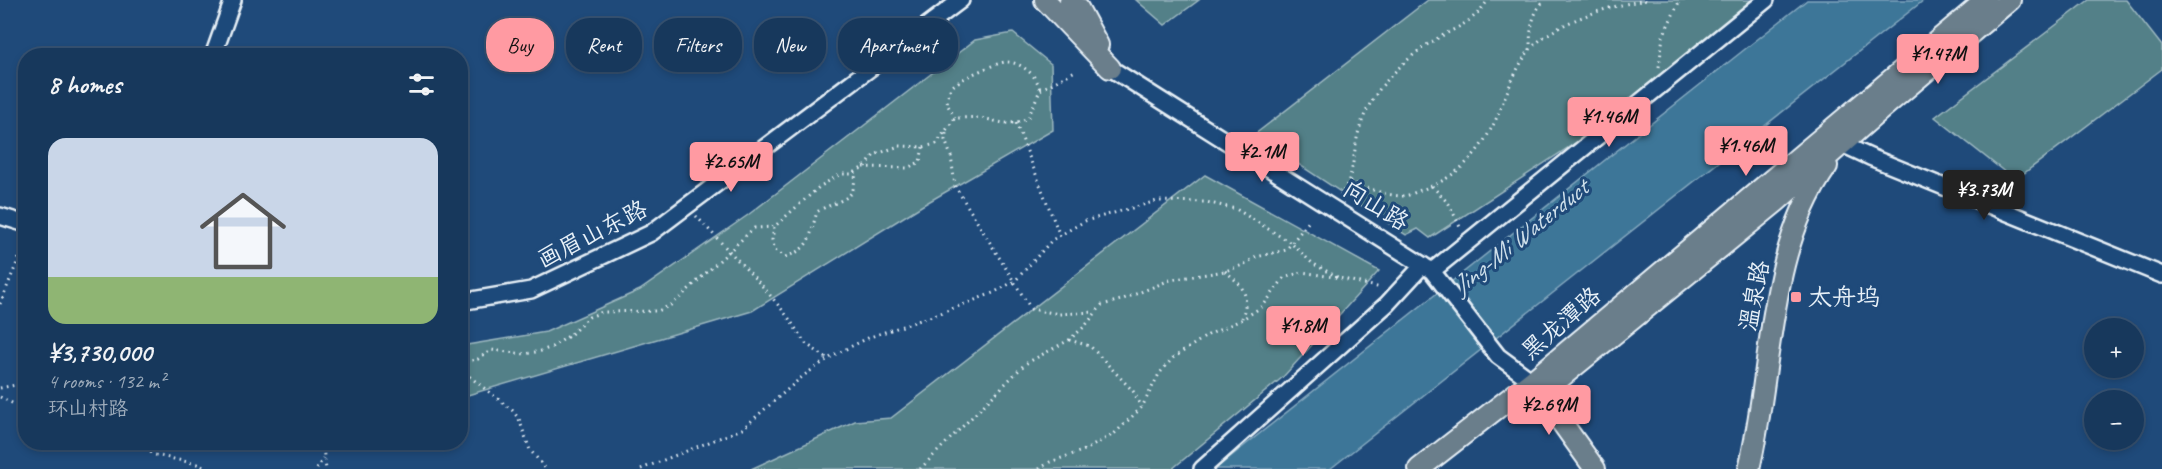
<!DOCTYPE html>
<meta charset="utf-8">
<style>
body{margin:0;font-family:Caveat,"LXGW WenKai TC",sans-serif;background:#203f62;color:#f1f3f6;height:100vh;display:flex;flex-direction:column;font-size:22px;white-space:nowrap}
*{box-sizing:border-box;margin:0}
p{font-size:20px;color:#9eacbb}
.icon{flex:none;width:33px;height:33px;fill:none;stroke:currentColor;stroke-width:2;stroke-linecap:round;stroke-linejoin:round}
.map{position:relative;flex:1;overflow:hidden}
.details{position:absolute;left:18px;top:48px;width:450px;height:402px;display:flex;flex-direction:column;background:#17385c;border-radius:24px;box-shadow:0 3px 9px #0003,0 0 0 2px #365272}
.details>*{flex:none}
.top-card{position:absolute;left:486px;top:18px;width:570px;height:54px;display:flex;gap:12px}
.controls{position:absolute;left:2084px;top:318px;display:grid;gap:12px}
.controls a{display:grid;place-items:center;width:60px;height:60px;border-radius:50%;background:#17385c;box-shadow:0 3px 9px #0003,0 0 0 2px #365272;font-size:30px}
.price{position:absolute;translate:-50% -51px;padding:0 14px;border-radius:6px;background:#ff9aa2;color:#111;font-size:20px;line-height:39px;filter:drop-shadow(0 2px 3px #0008)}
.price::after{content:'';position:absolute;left:50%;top:36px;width:18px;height:14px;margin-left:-9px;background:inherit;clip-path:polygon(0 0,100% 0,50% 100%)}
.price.on{background:#222;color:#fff}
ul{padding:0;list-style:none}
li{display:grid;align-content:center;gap:12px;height:318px;padding:0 30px}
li+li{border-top:2px solid #365272}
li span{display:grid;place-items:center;height:186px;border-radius:18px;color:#555}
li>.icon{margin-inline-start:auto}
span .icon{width:108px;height:108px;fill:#fffc;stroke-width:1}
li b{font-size:26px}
h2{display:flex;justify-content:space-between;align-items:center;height:72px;padding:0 30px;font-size:26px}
.tag{padding:0 21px;border-radius:24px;background:#17385c;box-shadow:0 3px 9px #0003,0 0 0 2px #365272;font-size:21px;line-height:54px}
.tag.on{background:#ff9aa2;color:#111}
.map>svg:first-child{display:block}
.green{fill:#528088;stroke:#9db8c0;stroke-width:1.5}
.water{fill:#3e7698;stroke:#82a7be;stroke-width:1.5}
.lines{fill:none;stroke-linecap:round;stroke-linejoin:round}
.minor-casing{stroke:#e8f1f8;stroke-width:20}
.major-casing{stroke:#e8f1f8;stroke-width:24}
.path{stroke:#e8f1f8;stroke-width:3;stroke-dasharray:1.5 4.5;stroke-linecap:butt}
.minor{stroke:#1f4a7a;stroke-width:15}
.major{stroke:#6b7e8b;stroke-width:20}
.poi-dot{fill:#ff9aa2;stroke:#1f4a7a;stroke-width:2}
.labels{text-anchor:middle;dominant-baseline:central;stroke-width:6;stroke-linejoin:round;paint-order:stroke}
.street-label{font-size:24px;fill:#e8f1f8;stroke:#1f4a7a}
.poi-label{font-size:24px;fill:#e8f1f8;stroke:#1f4a7a;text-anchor:start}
.water-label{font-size:26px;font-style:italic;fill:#cedfea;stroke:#1f4a7a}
</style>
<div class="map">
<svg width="2162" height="469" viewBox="0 0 2162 469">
<rect width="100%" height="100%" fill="#1f4a7a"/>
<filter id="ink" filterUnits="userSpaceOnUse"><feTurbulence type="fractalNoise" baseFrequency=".0167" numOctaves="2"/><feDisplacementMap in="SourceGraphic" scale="12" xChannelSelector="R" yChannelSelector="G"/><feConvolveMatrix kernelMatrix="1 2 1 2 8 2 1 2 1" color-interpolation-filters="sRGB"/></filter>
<g filter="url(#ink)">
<!-- green -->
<path class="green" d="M1136,0H1199L1165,25Z
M1428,0H1757L1679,75L1430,238L1418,229L1406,235L1254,135Z
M2089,0H2126L2162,46V69L2015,180L1935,117Z
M1013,33L1051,64L1053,130L923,205L752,311L461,397V346L546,332L640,290L748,215L975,40Z
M1205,175L1379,271L1283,377L1172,469H751L855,421L891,418Z"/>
<!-- water -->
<path class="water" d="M1807,0H1924L1330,469H1215Z"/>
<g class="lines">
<!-- minor casing -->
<g class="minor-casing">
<path id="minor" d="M213,56L233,0
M1110,68L1432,271L1498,356L1532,381
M1836,138L1842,144L1870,157L2162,275
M0,216L26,224
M1432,271L1766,0
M460,302L531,290L651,233L961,0
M1202,469L1387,304L1423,265"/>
</g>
<!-- major casing -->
<g class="major-casing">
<path id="major" d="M1045,0L1110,68
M1070,0L1078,8L1098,45
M1532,381L1554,383L1776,202L1884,107L2010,0
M1532,381L1595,469
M1419,469L1532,381L1986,0
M1749,469C1773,369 1766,253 1827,166"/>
</g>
<!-- path -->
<path class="path" d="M1530,50C1530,32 1531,13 1545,0
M1659,67L1663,36L1680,0
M955,118L947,104C948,98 948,91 952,87C957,80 999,61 1007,62C1021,62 1038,76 1040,90
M1016,123L1060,236
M946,133L945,140L951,156L955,186L1031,309L1059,314L1094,312
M863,167L907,168L920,162L923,147
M1350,182C1366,187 1386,196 1403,196C1409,196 1415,192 1421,190C1458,178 1481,152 1497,117C1506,95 1515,69 1529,51C1552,22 1614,4 1649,0
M1432,186L1449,204L1461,229
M1340,196C1353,178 1352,165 1356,144C1359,124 1369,102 1382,86C1397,68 1418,49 1438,38C1461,25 1472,23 1488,0
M696,216L765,289L788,317L805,343L828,359
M774,227L772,240L775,250L785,257C812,248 809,237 817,212C826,205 845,202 852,192C854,188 855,178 856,173
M1225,271C1244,287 1250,294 1242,318
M0,304L26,241
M1069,340L1090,346L1133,391L1142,407
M460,364L478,359L491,350L525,354L541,351L552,347L570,335L589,317L602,312L658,311L673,304L754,228L774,227L819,187L841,174H852L867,165L874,155L899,146L923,147L936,144L955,118C963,118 972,117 980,118C1001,121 1006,128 1028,118L1040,90L1075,71
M460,369L512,410L519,419L530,450L546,469
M0,388L26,383
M0,397L26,410
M135,442L155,455L197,464L208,469
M322,442L326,469
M317,469L323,458
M641,469L742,429L803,376L834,355L870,337L941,313L993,293L1015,281L1052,240L1085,221L1157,201L1206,202L1236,209L1291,243L1312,263L1339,278
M920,469L1025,364L1069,340L1085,326L1102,305L1121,300L1170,280L1225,271L1243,265L1256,257L1286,250L1310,220
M1039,469L1050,462L1085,450L1114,434L1142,407L1159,374L1173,358L1208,335L1241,320L1263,306L1284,278L1302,272L1339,278L1381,288"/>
<!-- minor -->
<use href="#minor" class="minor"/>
<!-- major -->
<use href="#major" class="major"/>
</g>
</g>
<!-- markers -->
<rect class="poi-dot" x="1790" y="291" width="12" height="12" rx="3"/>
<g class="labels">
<!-- street labels -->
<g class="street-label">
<text transform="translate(1376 205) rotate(32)">向山路</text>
<text transform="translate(592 234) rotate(-27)">画眉山东路</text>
<text transform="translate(1754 296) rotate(-79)">温泉路</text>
<text transform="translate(1561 323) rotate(-41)">黑龙潭路</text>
</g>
<!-- poi labels -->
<g class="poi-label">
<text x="1808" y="297">太舟坞</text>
</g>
<!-- water labels -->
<g class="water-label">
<text transform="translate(1520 237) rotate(-39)">Jing-Mi Waterduct</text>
</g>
</g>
</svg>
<div class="controls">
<a>+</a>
<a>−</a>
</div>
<b class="price" style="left:1938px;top:85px">¥1.47M</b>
<b class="price" style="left:1609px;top:148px">¥1.46M</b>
<b class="price" style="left:1746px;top:177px">¥1.46M</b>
<b class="price" style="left:1262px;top:183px">¥2.1M</b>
<b class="price" style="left:731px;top:193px">¥2.65M</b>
<b class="price on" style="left:1984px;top:221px">¥3.73M</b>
<b class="price" style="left:1303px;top:357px">¥1.8M</b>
<b class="price" style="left:1549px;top:436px">¥2.69M</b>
<div class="top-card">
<a class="tag on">Buy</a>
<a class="tag">Rent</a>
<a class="tag">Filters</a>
<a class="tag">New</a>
<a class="tag">Apartment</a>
</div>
<section class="details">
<h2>8 homes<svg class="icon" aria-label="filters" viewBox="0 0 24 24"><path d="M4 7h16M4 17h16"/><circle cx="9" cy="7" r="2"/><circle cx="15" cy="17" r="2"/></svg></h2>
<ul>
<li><span style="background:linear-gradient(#c9d6e8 75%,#8fb573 0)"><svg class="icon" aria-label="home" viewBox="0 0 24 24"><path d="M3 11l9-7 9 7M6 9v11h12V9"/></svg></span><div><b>¥3,730,000</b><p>4 rooms · 132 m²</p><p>环山村路</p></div></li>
</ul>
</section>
</div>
